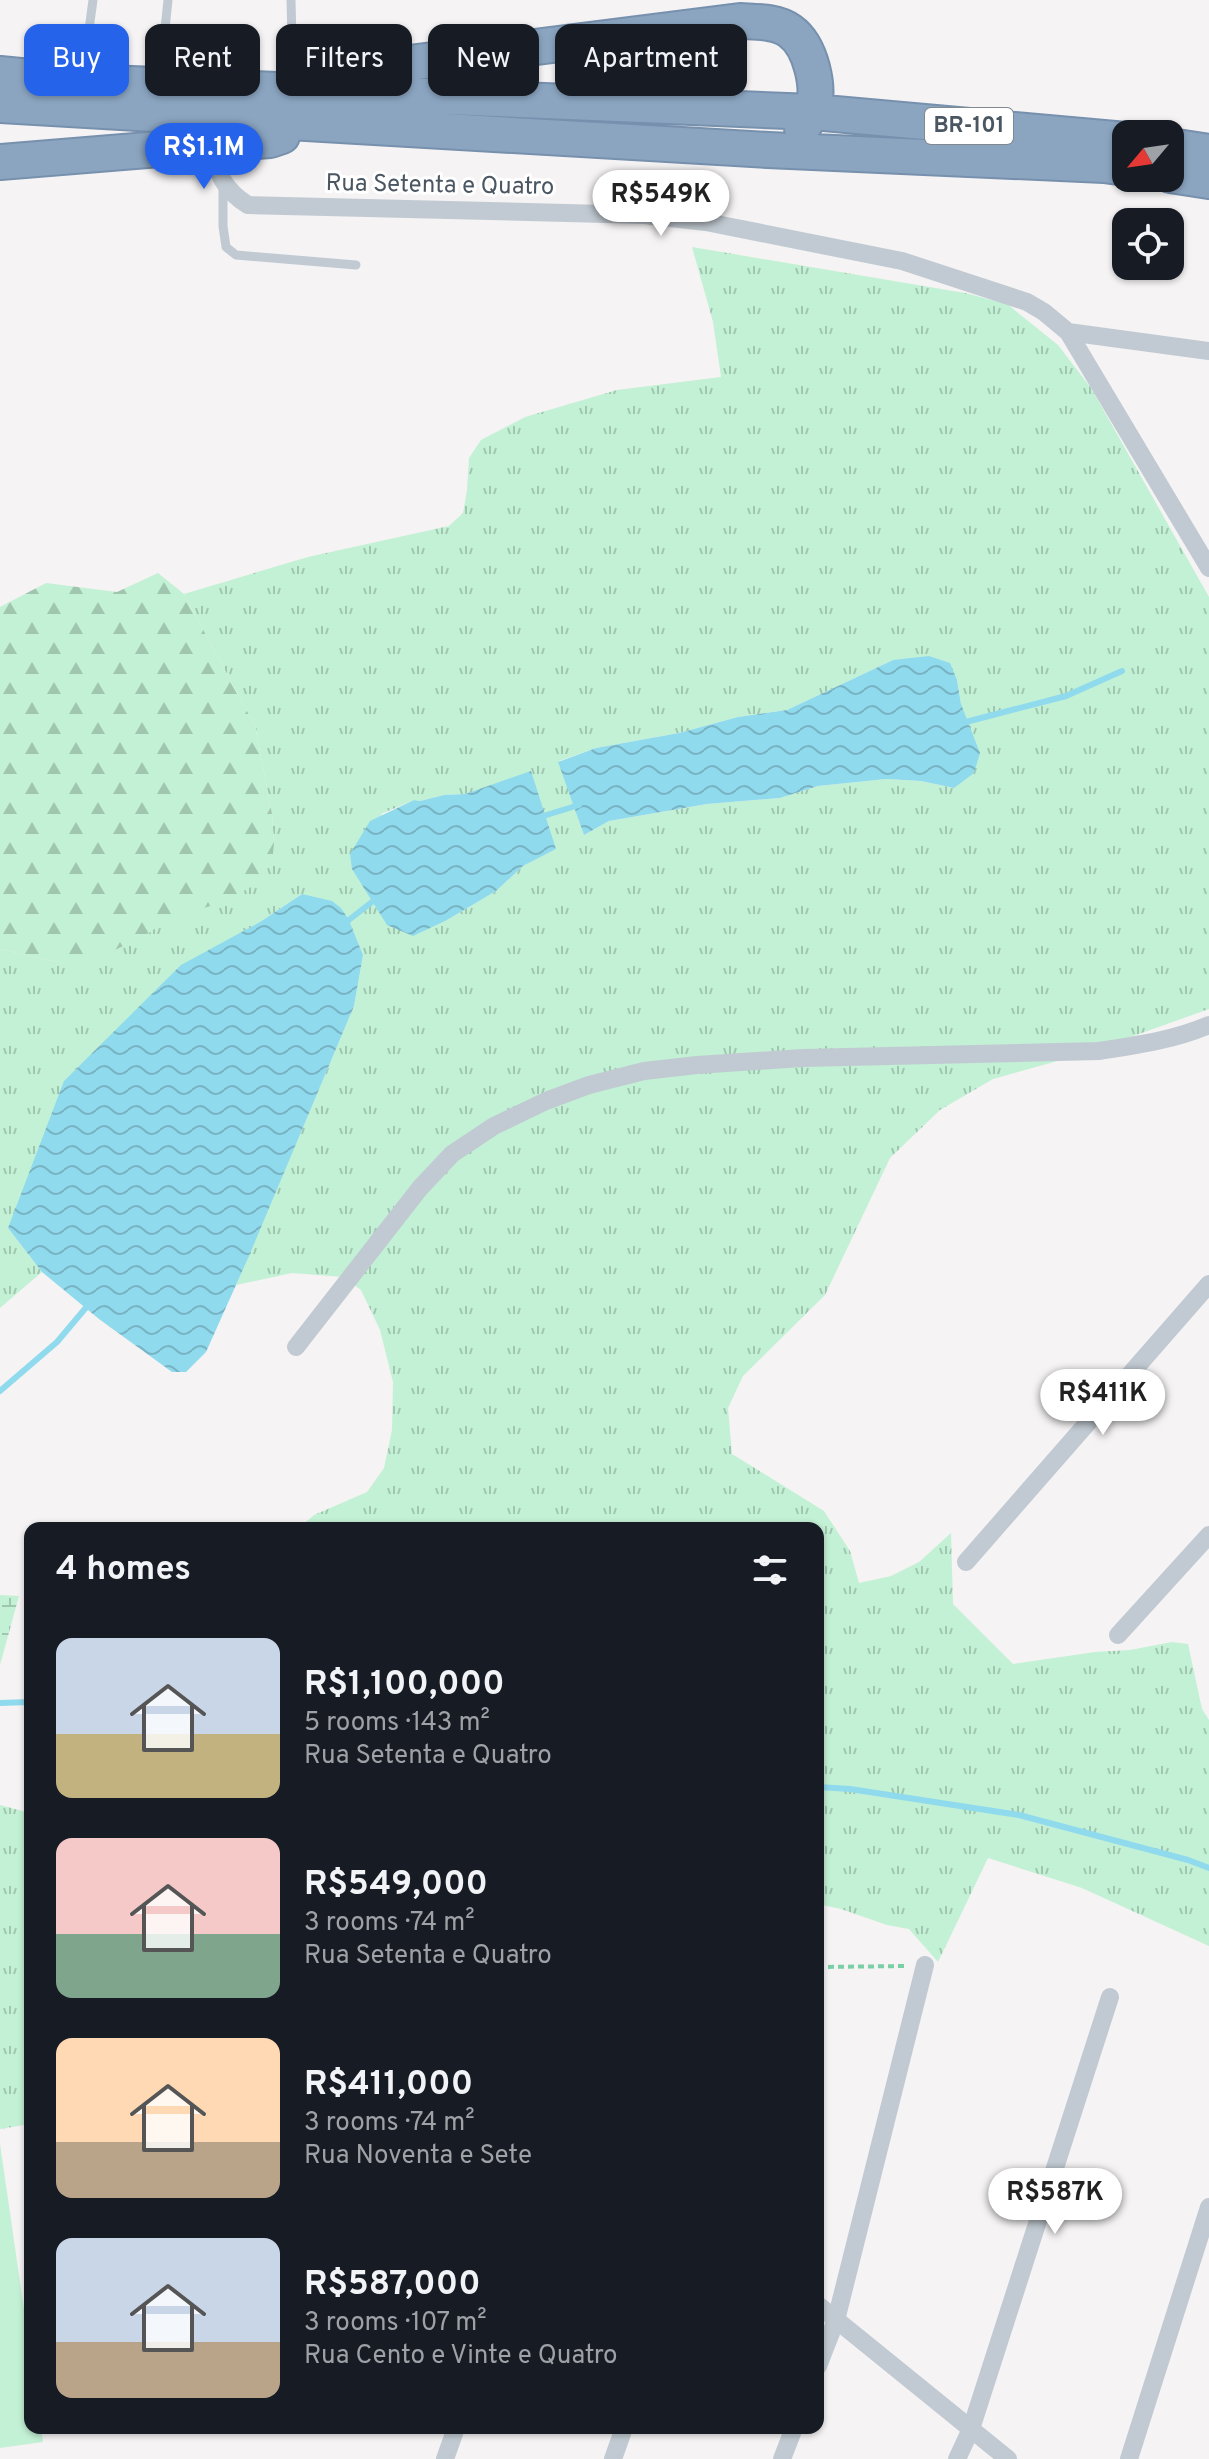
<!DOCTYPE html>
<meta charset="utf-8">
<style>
body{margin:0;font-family:Overpass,sans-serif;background:#20242c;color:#f1f3f6;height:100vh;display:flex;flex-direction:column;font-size:30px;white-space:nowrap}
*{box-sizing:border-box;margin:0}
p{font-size:26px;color:#9ea1a6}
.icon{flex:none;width:44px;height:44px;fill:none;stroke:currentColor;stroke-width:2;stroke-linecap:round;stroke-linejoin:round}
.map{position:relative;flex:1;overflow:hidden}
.sheet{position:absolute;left:24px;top:1522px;width:800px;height:912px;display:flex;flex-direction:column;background:#171b24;border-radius:16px;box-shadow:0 2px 6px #0004}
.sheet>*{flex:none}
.banner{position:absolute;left:24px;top:24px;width:800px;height:72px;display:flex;gap:16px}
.needle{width:52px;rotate:241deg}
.buttons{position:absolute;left:1112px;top:120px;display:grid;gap:16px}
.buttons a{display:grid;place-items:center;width:72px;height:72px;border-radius:16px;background:#171b24;box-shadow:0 2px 6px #0004;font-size:40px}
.price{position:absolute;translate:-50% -68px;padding:0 18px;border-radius:28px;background:#fff;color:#222;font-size:26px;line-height:52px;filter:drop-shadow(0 2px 4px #0008)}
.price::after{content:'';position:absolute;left:50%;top:48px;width:24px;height:18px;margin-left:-12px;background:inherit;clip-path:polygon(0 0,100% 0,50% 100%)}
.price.on{background:#2563eb;color:#fff}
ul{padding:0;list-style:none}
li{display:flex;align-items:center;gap:24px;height:200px;padding:0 32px}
li span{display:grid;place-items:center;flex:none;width:224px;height:160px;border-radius:16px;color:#555}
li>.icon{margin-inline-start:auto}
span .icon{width:96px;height:96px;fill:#fffc;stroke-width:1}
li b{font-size:34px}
h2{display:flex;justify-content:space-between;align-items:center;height:96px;padding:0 32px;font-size:34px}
.tag{padding:0 28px;border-radius:16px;background:#171b24;box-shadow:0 2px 6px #0004;font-size:28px;line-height:72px}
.tag.on{background:#2563eb;color:#fff}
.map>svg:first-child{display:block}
.grass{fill:url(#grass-tufts);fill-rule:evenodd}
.forest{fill:url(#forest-firs)}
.wetland{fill:url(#wetland-marsh)}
.pitch{fill:#c3f1d5}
.water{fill:url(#water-waves)}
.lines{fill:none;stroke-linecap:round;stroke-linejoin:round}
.stream{stroke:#90daee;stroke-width:6}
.highway-casing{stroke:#7690ad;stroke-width:38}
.path{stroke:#7ad0a6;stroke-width:4;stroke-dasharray:6 4;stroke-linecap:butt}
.lane{stroke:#c1cad2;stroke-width:9}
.street{stroke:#c1cad2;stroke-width:18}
.highway{stroke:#8ba5c1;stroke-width:34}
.labels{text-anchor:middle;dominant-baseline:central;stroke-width:6;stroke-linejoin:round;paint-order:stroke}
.shield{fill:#fff;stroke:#808990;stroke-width:2}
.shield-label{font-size:22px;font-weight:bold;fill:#4a5661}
.street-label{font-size:24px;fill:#4a5661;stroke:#fff}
</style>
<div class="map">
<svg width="1209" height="2459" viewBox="0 0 1209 2459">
<defs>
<pattern id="grass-tufts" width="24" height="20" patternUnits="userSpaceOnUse" patternTransform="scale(2)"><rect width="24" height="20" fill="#c3f1d5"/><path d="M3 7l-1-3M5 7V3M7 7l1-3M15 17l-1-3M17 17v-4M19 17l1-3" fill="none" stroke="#a0c6b0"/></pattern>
<pattern id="forest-firs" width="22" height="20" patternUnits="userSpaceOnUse" patternTransform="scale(2)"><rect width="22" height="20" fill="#c3f1d5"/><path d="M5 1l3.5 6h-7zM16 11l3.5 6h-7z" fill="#a0c6b0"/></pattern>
<pattern id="wetland-marsh" width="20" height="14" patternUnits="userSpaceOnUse" patternTransform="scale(2)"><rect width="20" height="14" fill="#c3f1d5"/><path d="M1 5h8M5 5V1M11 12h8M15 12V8" fill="none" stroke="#a0c6b0"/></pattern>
<pattern id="water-waves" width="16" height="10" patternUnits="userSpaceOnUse" patternTransform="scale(2)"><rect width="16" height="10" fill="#90daee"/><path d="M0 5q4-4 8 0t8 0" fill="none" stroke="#78b4c4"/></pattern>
</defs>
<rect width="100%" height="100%" fill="#f5f3f3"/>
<!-- grass -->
<path class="grass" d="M692,247L965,293L1007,304L1058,345L1091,388L1209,597V1009L1083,1054L993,1079L940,1110L890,1158L825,1295L743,1376L728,1408L732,1454L824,1511L850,1551L859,1583L891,1576L919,1562L951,1533L953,1604L1013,1664L1095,1652L1130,1650L1172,1642L1188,1644L1202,1709L1209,1720V1946L1082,1888L988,1858L938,1962L909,1929L887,1925L841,1909L818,1904V1528H299L314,1515L367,1492L384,1468L392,1430L393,1382L380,1330L361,1290L343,1277L292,1273L236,1285L354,1006L363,955L349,920L302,894L260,922L8,1228L42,1272L0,1308V949L56,962L141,938L274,843L272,814L255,726L184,594L308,557L449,526L463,513L467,490L469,458L481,440L525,417L617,390L721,377L713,322ZM893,660L957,680L961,704L954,788L921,781L886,779L818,786L780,798L707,804L609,821L584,835L559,761L596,748L679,733L738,717L787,710ZM490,786L556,849L523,866L496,891L447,920L381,814L414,800L420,801L444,795L465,794Z
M0,1805L30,1813V2124L0,2129Z"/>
<!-- forest -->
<path class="forest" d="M158,573L184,594L255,726L272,814L274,843L272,863L253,886L223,902L171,918L141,938L97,958L56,962L0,949V607L46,583L117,592Z"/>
<!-- wetland -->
<path class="wetland" d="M0,1595L19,1596L0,1665Z"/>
<!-- pitch -->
<path class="pitch" d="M0,2144L30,2351V2428H41L43,2442L0,2448Z"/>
<!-- water -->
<path class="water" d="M929,656L950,663L957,680L961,704L980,753L974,773L954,788L921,781L886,779L818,786L780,798L707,804L609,821L584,835L558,762L596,748L679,733L738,717L787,710L893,660Z
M531,771L556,849L523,866L496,891L447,920L413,936L387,925L352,869L350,854L370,821L414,800L420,801L444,795L465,794Z
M302,894L332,901L341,908L349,920L363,955L354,1006L249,1256L206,1352L186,1372H172L99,1319L42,1272L8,1228L64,1081L181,965L260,922Z"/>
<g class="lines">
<!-- stream -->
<path class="stream" d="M962,723L1066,696L1122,671
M540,817L579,805
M345,923L377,898
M0,1391L57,1342L89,1304
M0,1703L30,1702
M818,1787L850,1789L1019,1815L1188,1860L1209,1868"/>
<!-- highway casing -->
<g class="highway-casing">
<path id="highway" d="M0,74L82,82L813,112L1126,140
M327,86L365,71L386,66L740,21C756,22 776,21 790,31C811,46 821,89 812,112C810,118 805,123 802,128
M0,105L768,150L1104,165L1126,168
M1170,146L1209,152
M0,162L270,140L282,136
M1170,175L1209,181"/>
</g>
<!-- path -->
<path class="path" d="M818,1967L908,1966"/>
<!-- lane -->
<path class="lane" d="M291,0L293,84
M83,74L93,0
M160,77L168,0
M223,184V226L226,247L236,255L356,265"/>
<!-- street -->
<path class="street" d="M212,145C215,172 225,191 248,205L644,215L706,222L902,261L1027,302L1044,312L1068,332L1209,568
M1068,332L1209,351
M296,1347L420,1188L452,1154L494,1126L546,1101L589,1085L644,1071L697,1065L803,1058L1099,1051C1137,1045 1174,1040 1209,1025
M966,1562L1209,1284
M1118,1635L1209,1535
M818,2305L1008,2459
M818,2366L836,2320L925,1965
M445,2459L456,2428
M613,2459L624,2428
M782,2459L794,2428
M957,2459L971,2429L1110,1997
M1129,2459L1209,2207"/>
<!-- highway -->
<use href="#highway" class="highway"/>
</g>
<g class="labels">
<!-- shield labels -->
<rect class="shield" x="925" y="108" width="88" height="36" rx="6"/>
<g class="shield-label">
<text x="969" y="126">BR-101</text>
</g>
<!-- street labels -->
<g class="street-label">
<text transform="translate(440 186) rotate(1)">Rua Setenta e Quatro</text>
</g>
</g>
</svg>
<div class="buttons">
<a><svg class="needle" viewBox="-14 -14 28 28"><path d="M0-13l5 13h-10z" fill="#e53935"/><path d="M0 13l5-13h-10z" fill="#9ea1a6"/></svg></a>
<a><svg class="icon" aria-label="locate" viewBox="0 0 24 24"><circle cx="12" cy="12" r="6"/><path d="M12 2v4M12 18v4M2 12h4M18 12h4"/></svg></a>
</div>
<b class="price on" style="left:204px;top:191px">R$1.1M</b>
<b class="price" style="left:661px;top:238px">R$549K</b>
<b class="price" style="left:1103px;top:1437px">R$411K</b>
<b class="price" style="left:1055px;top:2236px">R$587K</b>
<div class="banner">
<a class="tag on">Buy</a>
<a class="tag">Rent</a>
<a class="tag">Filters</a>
<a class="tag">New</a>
<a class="tag">Apartment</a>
</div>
<section class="sheet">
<h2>4 homes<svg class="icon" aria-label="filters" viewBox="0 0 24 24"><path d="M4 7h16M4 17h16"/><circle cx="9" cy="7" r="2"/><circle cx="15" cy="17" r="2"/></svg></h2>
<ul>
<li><span style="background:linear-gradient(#c9d6e8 60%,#c2b280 0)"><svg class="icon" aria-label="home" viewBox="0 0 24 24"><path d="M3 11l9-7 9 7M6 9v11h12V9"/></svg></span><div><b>R$1,100,000</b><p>5 rooms · 143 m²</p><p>Rua Setenta e Quatro</p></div></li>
<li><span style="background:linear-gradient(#f6c9c9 60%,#7fa58c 0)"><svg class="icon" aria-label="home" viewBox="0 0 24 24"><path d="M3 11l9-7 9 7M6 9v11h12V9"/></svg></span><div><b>R$549,000</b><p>3 rooms · 74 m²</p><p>Rua Setenta e Quatro</p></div></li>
<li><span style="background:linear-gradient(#ffd9b3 65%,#b9a48a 0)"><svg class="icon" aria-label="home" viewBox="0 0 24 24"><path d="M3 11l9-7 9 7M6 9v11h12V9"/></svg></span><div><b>R$411,000</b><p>3 rooms · 74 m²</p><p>Rua Noventa e Sete</p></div></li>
<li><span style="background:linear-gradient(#c9d6e8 65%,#b9a48a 0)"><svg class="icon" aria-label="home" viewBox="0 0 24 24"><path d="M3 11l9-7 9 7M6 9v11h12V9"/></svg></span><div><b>R$587,000</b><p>3 rooms · 107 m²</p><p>Rua Cento e Vinte e Quatro</p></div></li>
</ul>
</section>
</div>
